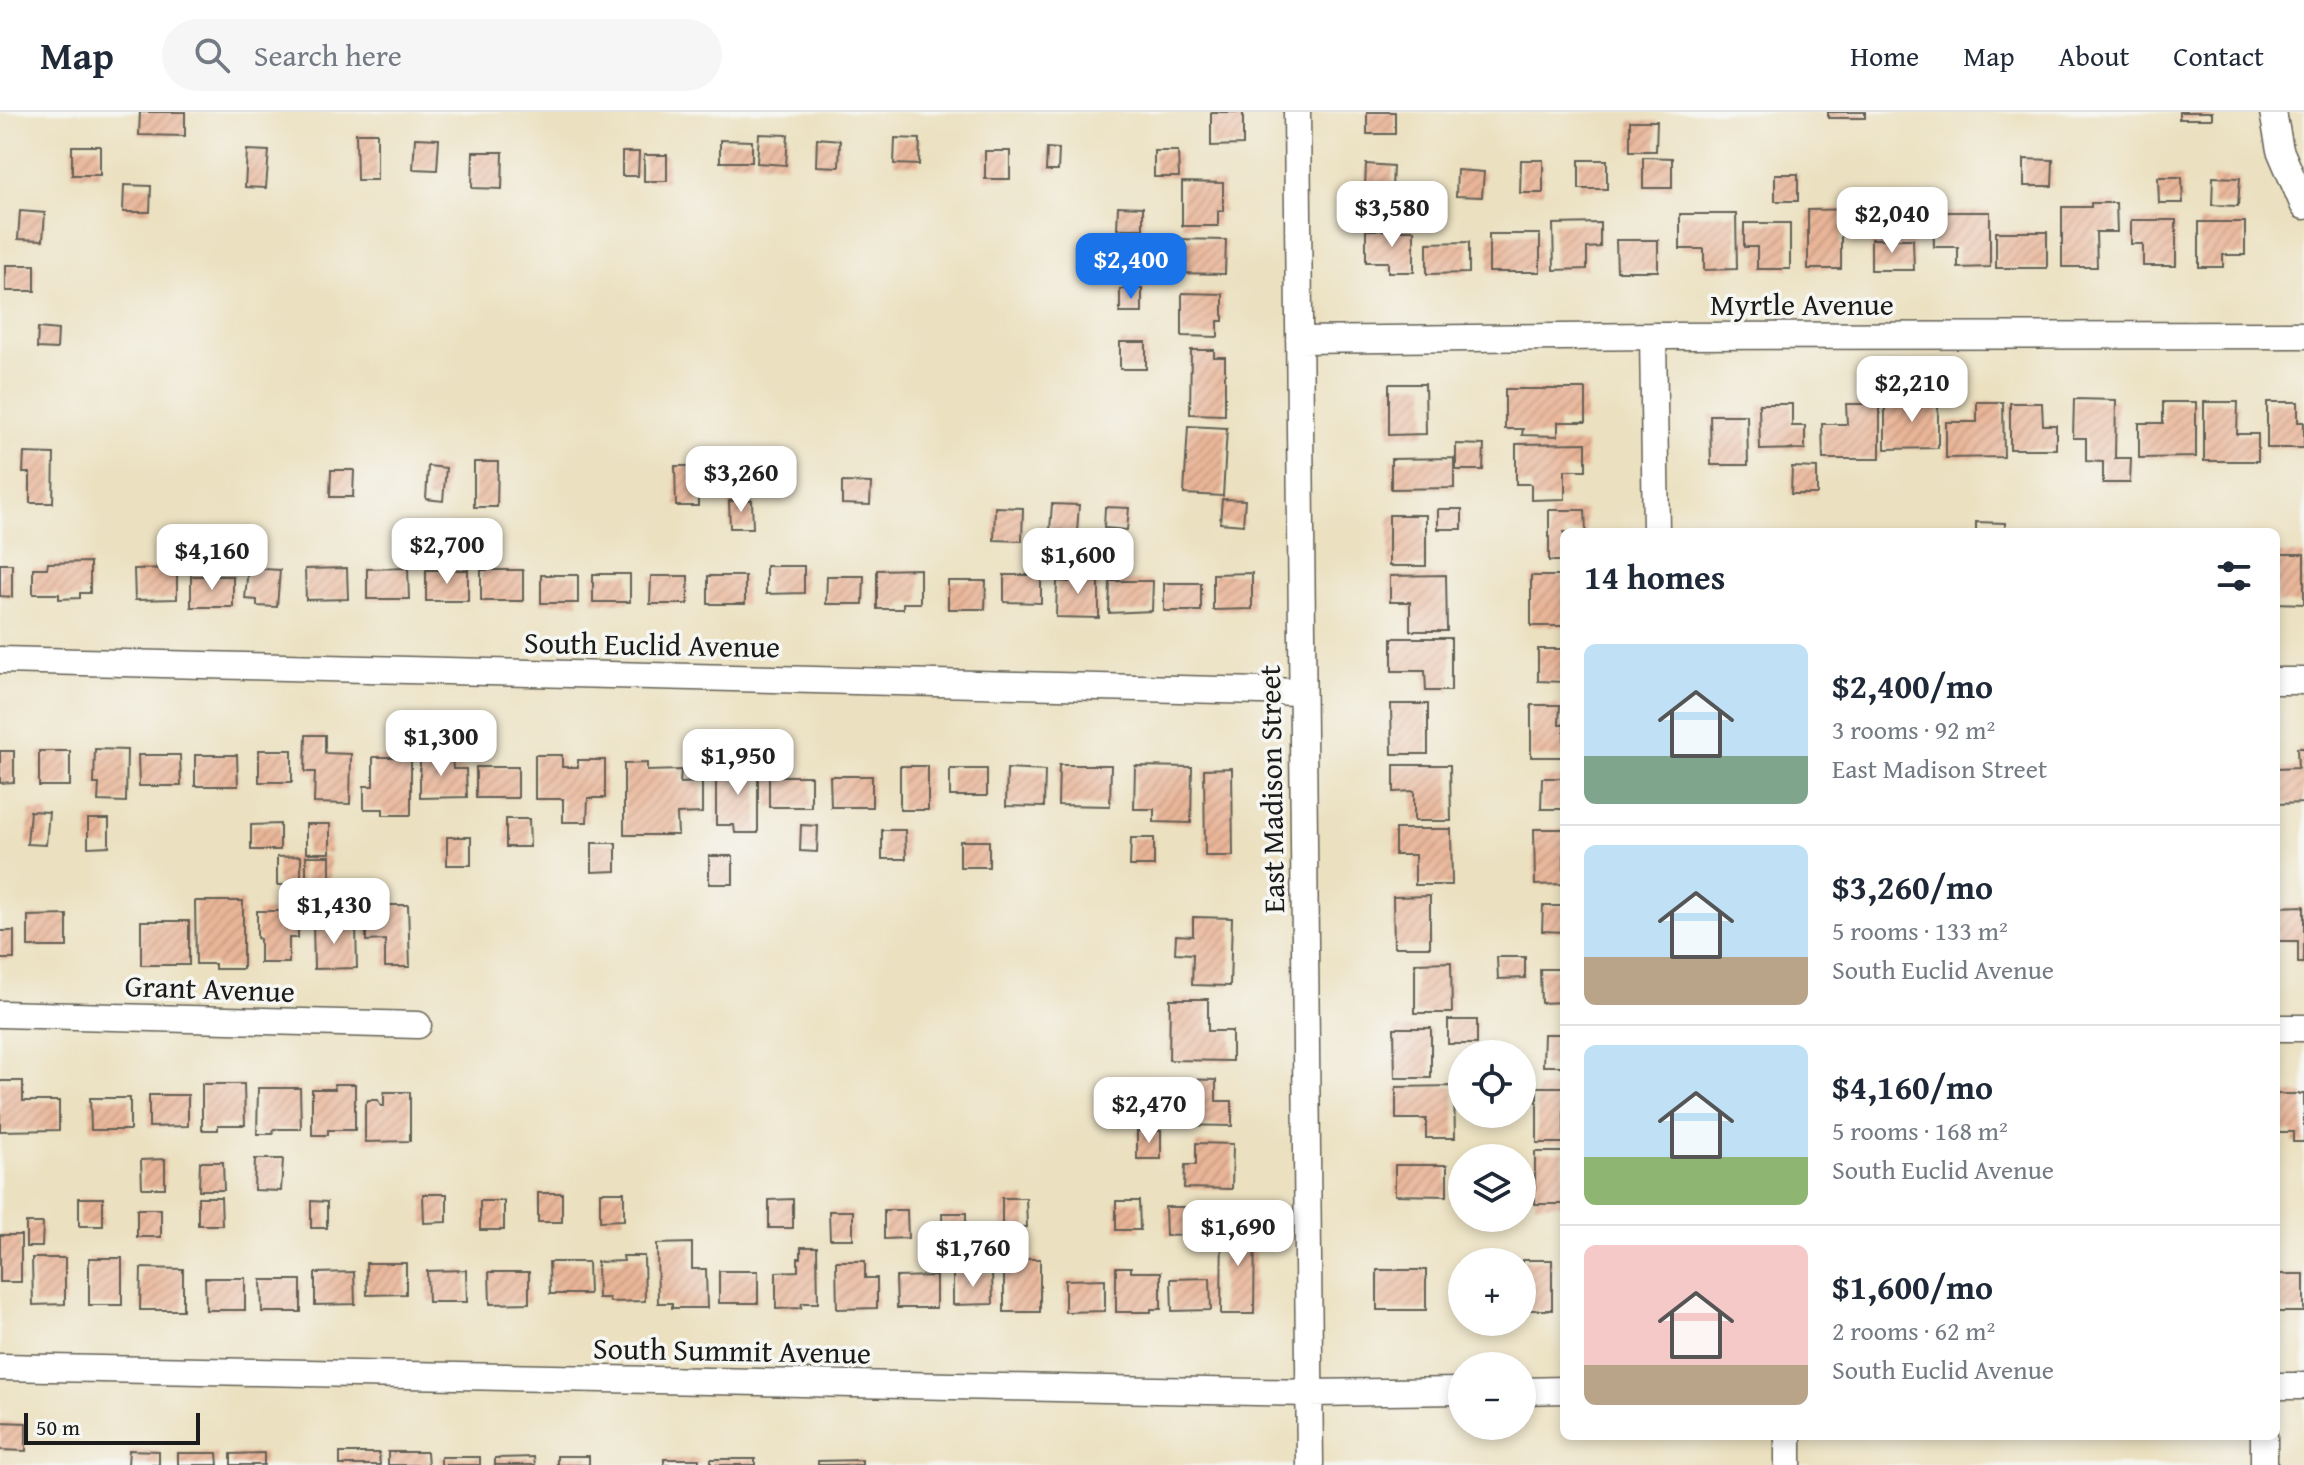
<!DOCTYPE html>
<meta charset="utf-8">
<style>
body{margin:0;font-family:"Gentium Book Plus",serif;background:#f6f6f7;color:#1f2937;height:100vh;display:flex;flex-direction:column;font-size:30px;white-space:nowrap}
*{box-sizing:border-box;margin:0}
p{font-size:26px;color:#747a83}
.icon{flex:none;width:44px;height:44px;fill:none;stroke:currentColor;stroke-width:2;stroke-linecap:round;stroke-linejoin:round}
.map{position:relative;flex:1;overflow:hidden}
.details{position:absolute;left:1560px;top:416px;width:720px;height:912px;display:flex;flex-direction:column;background:#fff;border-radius:12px;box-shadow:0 4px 12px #0003}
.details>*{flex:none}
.fabs{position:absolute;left:1448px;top:928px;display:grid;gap:16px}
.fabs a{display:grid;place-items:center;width:88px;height:88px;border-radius:50%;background:#fff;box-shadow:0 4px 12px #0003;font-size:40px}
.scale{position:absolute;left:24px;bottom:20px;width:176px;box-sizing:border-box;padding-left:8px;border:4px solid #1c1c1c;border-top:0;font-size:22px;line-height:28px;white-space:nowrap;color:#1c1c1c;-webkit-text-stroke:6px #f6f6f2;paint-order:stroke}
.price{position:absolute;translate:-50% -68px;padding:0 18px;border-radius:16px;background:#fff;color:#222;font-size:26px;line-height:52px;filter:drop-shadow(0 2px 4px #0008)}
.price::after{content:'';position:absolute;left:50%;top:48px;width:24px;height:18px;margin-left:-12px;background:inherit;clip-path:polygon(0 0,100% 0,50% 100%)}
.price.active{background:#1a73e8;color:#fff}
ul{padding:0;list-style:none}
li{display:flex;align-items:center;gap:24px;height:200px;padding:0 24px}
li+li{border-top:2px solid #e0e1e3}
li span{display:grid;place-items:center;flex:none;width:224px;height:160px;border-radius:12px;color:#555}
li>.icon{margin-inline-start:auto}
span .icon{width:96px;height:96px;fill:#fffc;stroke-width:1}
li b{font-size:34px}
h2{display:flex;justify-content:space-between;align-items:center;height:96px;padding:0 24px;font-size:34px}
header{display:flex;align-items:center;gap:48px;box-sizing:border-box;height:112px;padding:0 40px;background:#fff;border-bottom:2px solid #e0e1e3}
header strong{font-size:38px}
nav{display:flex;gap:44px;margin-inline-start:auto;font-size:28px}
.search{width:560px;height:72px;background:#f6f6f7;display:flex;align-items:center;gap:20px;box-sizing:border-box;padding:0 28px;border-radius:44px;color:#747a83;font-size:30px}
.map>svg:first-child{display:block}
.building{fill:url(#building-hatch)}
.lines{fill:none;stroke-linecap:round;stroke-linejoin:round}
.street-casing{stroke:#646155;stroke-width:29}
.street{stroke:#fff;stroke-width:26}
.labels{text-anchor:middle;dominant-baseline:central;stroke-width:7;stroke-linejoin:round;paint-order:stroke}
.street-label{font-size:30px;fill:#1c1c1c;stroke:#f6f6f2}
</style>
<header>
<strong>Map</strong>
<div class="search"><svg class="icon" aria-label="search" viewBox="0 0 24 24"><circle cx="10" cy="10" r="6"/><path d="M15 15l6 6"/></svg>Search here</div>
<nav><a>Home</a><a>Map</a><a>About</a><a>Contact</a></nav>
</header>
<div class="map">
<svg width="2304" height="1353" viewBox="0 0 2304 1353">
<defs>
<pattern id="building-hatch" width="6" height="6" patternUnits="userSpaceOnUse" patternTransform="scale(2)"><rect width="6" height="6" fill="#e9b598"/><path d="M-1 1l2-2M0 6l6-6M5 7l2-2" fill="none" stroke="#c79b82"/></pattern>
</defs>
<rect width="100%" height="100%" fill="#f6f6f2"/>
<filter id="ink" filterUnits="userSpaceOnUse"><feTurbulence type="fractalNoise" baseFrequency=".0125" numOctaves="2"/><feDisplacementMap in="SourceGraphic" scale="16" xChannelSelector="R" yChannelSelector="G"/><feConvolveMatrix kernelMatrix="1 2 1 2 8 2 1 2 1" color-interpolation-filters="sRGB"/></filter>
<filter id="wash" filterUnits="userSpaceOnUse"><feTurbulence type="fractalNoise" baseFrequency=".006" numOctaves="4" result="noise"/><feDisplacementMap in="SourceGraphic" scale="32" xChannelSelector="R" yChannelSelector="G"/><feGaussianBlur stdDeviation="1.8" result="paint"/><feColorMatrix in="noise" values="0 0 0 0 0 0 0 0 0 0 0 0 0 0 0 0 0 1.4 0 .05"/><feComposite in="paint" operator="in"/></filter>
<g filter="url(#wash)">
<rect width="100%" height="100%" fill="#ebe0bf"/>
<g id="blocks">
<!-- building -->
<path class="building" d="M140,0H185V24L139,23Z
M1211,0H1243V33L1211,34Z
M1367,0H1395V22H1367Z
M1828,0H1865V6H1828Z
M2179,0H2212V7H2179Z
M1630,9H1657L1656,39H1630Z
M356,21H377V68H357Z
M759,22L788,23L786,53L757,51Z
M415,26L439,27L437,58L413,57Z
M817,26L840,28L839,55L816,54Z
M895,26L920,27L919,53L894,52Z
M720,28L752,29V50H720Z
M72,34H100V63H72Z
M1047,36L1059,37L1058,59H1046Z
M247,38L269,39L266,76L245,75Z
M985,39H1010V67H985Z
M1154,39H1178L1179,65H1154Z
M473,40H503L502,77L472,76Z
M622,40H639L638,64H622Z
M644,43H667V69H644Z
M1643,45L1672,46V76H1643Z
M2024,47L2053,48L2052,74H2024Z
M1521,48H1543V81H1520Z
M1579,48H1607V77H1579Z
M1366,52L1393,54L1392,77L1365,76Z
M1457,58L1484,60L1482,85L1456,84Z
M1775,62H1798V89H1775Z
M2158,65H2182L2183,91H2159Z
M2213,65L2240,66L2238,94L2212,93Z
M1182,70L1223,71V99H1218V114H1182Z
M124,73L151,74L150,100H123Z
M2091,91H2116L2117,120H2096L2097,155H2062V95H2091Z
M1118,94L1143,95V117H1117Z
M1861,97V122L1841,123V157H1808V98Z
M20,99L45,101L43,128L18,127Z
M1933,100H1990V155L1958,156V135H1934Z
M1680,102H1736L1737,157L1704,158V137H1680Z
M2131,108H2176V154H2143V132H2131Z
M2199,110H2245V143H2223V155H2199Z
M1600,111V135L1587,136V157L1554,158L1553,112Z
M1744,111H1790V157H1757V135H1744Z
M1366,118H1414V160H1388V150H1366Z
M1996,120H2047V156H1996Z
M1489,122H1540V160H1489Z
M1175,127L1226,128L1225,162L1175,161Z
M1871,127H1913L1914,158H1871Z
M1616,128H1658V159H1617Z
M1469,130V161L1427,162V131Z
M1107,146L1142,148L1141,171L1105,169Z
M6,153H35V179H6Z
M1120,177H1142V201H1120Z
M1182,181L1223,182V209H1218V225L1182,224Z
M38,216L58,218L57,237L37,236Z
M1120,230H1146V257H1120Z
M1191,238H1214V245H1225V303L1190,302Z
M1389,272H1425L1426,322L1389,323Z
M1505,277H1586V310H1558V324L1522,323L1523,317H1505Z
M2074,287L2116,288L2115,346H2131L2130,371H2103V350L2086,349V326H2073Z
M1938,288V336L1885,337V289Z
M1977,290H2003L2004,345L1946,346V310H1977Z
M2163,290H2196V345L2139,346V311H2163Z
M2204,290H2238L2237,322H2258V349H2204Z
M2267,290H2298V310H2304V336H2267Z
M2010,291H2042L2043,313H2056V337H2010Z
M1759,292H1792V314H1805V337L1760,338Z
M1846,292H1880V347H1823L1822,312H1847Z
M1710,303H1747L1748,353H1711Z
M1188,314L1227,316L1223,384L1184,382Z
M1586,331V358H1565V387L1531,388V372H1516V332Z
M1456,332L1484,333L1483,358H1456Z
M24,341L54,342L53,391H30V361H23Z
M1454,346V376L1391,377V347Z
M474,350H498L497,395H474Z
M428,354L446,356L443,389L426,387Z
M675,354H698V394H676Z
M1792,355L1817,356V382H1791Z
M331,358H354L353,385H330Z
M842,370L871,371L870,393L842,392Z
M1222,387L1245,388L1243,413L1220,411Z
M752,388L753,416H730L729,389Z
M1052,392L1079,393L1077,420L1050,418Z
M995,395L1023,396L1022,429L994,428Z
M1105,395L1129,396L1127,418L1104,416Z
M1438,397H1462V417H1438Z
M1549,398H1585L1586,420H1564V449H1549Z
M1389,403H1426V454H1389Z
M1976,410L2005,411V420H1976Z
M2276,442H2304V492L2276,491Z
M90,450V481H80V486L59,487V482H33V456H47L48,451Z
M0,452H12V485L0,484Z
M766,454H804V481L766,482Z
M177,456V487L135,488L134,457Z
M248,456L280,458L277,495L257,494V488L245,487Z
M347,456L348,487L306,488L305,457Z
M408,456L409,487H367V457Z
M920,457V491H903V497H877V458Z
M1070,457H1093V470H1099V506L1056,505L1057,469L1069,470Z
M426,458H468V489H426Z
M481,458H523V489H481Z
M1252,461V497L1213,498V462Z
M593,462H630V490H593Z
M541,463H578V491H541Z
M1004,463H1041V491L1004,490Z
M1446,463L1447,519H1410V490H1390V464Z
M191,464H233V495H191Z
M651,464H688V492H650Z
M708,464H745V492H708Z
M827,464H864L863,492H826Z
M1531,464H1564V514H1531Z
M948,469H986L985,497H948Z
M1110,469H1153L1152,499L1109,501Z
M1164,471H1201V499H1164Z
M1392,526H1451V579H1426L1425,559H1392Z
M1538,537H1564V570L1538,569Z
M1391,592H1428V642H1392Z
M1531,593H1560L1559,612H1564V645H1531Z
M306,623H325V641L351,642L350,692L314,691L315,660H305Z
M2297,636H2304V691L2276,692V657L2298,656Z
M95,637L127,638L126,690L98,689L99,672H94Z
M259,638H292V670H259Z
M0,639H14V670L0,671Z
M39,639H70V674H39Z
M138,643H180L181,674H139Z
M195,643H237L238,674H195Z
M535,643H562V655H578V648H605V686H588L587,710H563V687H535Z
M420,644H452L453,657H466L467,685L420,686Z
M373,645H411V703H383V697H364V674H373Z
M647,651V659L681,658L680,671L702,670V701L677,702L678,723H624V652Z
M716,652H758V721H735L734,713H716Z
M1059,653H1111L1110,694L1058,693Z
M1394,653H1450L1451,709H1414V679L1394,680Z
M900,654H928V698H900Z
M1135,654L1192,655L1191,711L1154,710V697H1134Z
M476,655H518V686H476Z
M1232,656L1233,744H1205L1204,657Z
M950,657H987V684H950Z
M1007,657L1045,659L1044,695L1006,694Z
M769,664H811V695H769Z
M830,664H872V695H831Z
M1542,666H1564V697H1541Z
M30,699L49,700L46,733L27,732Z
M88,707H109V734L88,735Z
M506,707H529L530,735H506Z
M280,712V738H251V713Z
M306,712H330V741H306Z
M801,713L818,714L817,740L800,739Z
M1395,717H1451L1452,773H1415V743H1395Z
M1534,717H1564V772L1535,773Z
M882,718H905L906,747H882Z
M447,725H471V753H447Z
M1131,726H1154V754H1130Z
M960,729H989V755H960Z
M592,731H616V759L592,760Z
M301,744V773H277V745Z
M306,744H330V772H306Z
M709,744H733V772H709Z
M1430,784V835H1394L1393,785Z
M195,789H243V857H215V852H196Z
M366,793H408L410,855H385V828L366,829Z
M1543,794H1564V820L1542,819Z
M2304,794V851H2298V829H2276V795Z
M257,799H298V826H289V851H260V827L257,826Z
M67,803V835H28V804Z
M1193,805L1232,806L1230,874L1192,873L1193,842L1175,841L1176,823L1193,824Z
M141,809H189V853H141Z
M313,810H334L333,814H356L357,856L314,857Z
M0,819H14V847H0Z
M1497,845H1525V866L1498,867Z
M1451,850L1452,901H1415V851Z
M1540,857H1564V890L1541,891Z
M1170,887H1208V919H1232V949L1169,948Z
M1448,908H1477V932H1448Z
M1394,916H1431V966H1395Z
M1544,922H1564V954H1543Z
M1176,967L1216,968V989H1232V1014L1175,1013Z
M0,969H23V989H59V1018L0,1019Z
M202,972H244L245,1013H218V1018H202Z
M334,972H355V1018H328V1023H312V977H335Z
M1454,974L1455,1026H1426V1007H1396V975Z
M1537,975H1564V1031H1537Z
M258,976H300L301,1017H274L273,1022H257Z
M384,980H410V1029L365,1030V994L368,988H378L381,994H384Z
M2276,982H2304V1030H2293V1020H2276Z
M149,983H188V1014L149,1015Z
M90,986H130V1018H91Z
M1137,1019H1161V1047H1137Z
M1196,1031L1233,1032L1232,1077L1184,1076L1185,1053H1196Z
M1535,1040H1564V1092H1535Z
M165,1047V1076H142L141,1048Z
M255,1047H283L281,1079L254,1078Z
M200,1050H223L224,1078H199Z
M1395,1053H1447V1084L1395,1083Z
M600,1080H624V1108L600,1109Z
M538,1081H562V1110H538Z
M423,1082H447V1110L424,1111Z
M198,1085H221L222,1113H198Z
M79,1086H103V1114H79Z
M1002,1086H1026L1027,1115H1002Z
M793,1087V1116H769V1088Z
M311,1089L327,1090V1116H311Z
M480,1089H504V1118H480Z
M1116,1089H1139L1140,1118H1116Z
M1165,1095H1190V1123L1166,1124Z
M137,1097H161V1125H137Z
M884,1098H907L908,1126L884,1127Z
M829,1099H853V1127H830Z
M942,1101H966V1129H943Z
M1222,1109H1255L1254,1202H1221Z
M26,1111H43L42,1135H26Z
M0,1123H21V1170H0Z
M692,1131V1157H706L707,1196H672V1191H658L657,1132Z
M801,1135H817L818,1191H802L801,1196L776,1197V1160L798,1159V1146H801Z
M623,1144H644L645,1189L610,1190L609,1186H598L597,1150L624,1149Z
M32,1146H65V1192L33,1193Z
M89,1146H122V1193H89Z
M1004,1147H1040V1200H1004Z
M1522,1148H1552V1198H1522Z
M836,1149H865V1166H877V1196L837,1197Z
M549,1150H588L589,1182H550Z
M366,1151H406V1182L367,1183Z
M1459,1151H1462V1198H1458Z
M1116,1155H1131V1160H1161V1197H1151V1200H1116Z
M141,1156L183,1157V1198H140Z
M466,1158L467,1190H428L427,1159Z
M1377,1158H1426V1198H1377Z
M719,1159H758V1191H719Z
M354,1160L355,1192L315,1193V1161Z
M489,1160H529V1191L490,1192Z
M953,1161H992L993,1192L953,1193Z
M2276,1162H2304V1200H2276Z
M936,1164V1196H897L896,1165Z
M205,1166H245V1198H206Z
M1210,1166L1211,1198L1172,1199L1171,1167Z
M1105,1167V1199L1065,1200V1168Z
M261,1168H301V1200H262Z
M0,1310L26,1311V1339L0,1338Z
M129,1338L159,1339V1353H128Z
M388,1340H427L428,1353H388Z
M178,1341H217L218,1353H178Z
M264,1341V1353H231V1342Z
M340,1341H379L380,1353H340Z
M557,1344H589V1353H557Z
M441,1345H480V1353H441Z
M534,1345L535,1353H495V1346Z
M664,1347H699V1353H664Z
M711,1347H755V1353H711Z
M862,1348V1353H818V1349Z"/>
</g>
</g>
<g filter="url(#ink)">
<use href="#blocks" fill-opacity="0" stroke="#646155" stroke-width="2"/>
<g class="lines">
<!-- street casing -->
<g class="street-casing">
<path id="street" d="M1297,0L1310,1353
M2273,0L2280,38L2304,94
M1653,224L1656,420
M1299,228L1653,224L2304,223
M0,548L1302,580
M2276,569H2304
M0,902L418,913
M2276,916H2304
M0,1255L1309,1281L1462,1279
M2276,1274H2304
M1522,1279L1564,1278
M1788,1324V1353
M2264,1324V1353"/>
</g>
<!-- street -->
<use href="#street" class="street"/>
</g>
</g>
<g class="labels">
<!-- street labels -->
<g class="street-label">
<text x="1802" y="192">Myrtle Avenue</text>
<text transform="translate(652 532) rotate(1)">South Euclid Avenue</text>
<text transform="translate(1271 677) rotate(-91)">East Madison Street</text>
<text transform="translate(210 876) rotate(2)">Grant Avenue</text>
<text transform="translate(732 1238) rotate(1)">South Summit Avenue</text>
</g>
</g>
</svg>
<div class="fabs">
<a><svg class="icon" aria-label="locate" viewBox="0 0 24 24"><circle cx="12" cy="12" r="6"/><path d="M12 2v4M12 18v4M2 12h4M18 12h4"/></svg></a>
<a><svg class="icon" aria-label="layers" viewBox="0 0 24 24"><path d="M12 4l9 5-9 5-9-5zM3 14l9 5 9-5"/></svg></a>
<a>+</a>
<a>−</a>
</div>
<div class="scale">50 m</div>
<b class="price" style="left:1392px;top:137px">$3,580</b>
<b class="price" style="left:1892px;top:143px">$2,040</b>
<b class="price active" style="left:1131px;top:189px">$2,400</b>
<b class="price" style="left:1912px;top:312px">$2,210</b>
<b class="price" style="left:741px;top:402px">$3,260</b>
<b class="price" style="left:447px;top:474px">$2,700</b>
<b class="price" style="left:212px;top:480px">$4,160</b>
<b class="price" style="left:1078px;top:484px">$1,600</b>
<b class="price" style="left:441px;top:666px">$1,300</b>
<b class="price" style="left:738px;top:685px">$1,950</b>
<b class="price" style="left:334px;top:834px">$1,430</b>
<b class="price" style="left:1149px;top:1033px">$2,470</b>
<b class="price" style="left:1238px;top:1156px">$1,690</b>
<b class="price" style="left:973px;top:1177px">$1,760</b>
<section class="details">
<h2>14 homes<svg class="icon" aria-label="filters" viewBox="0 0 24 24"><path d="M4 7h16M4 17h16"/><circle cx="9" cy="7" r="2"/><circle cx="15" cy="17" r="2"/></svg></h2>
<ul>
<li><span style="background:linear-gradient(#bfe0f5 70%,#7fa58c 0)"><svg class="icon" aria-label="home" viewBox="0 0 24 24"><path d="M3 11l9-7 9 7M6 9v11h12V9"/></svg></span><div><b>$2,400/mo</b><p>3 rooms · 92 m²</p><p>East Madison Street</p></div></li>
<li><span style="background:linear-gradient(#bfe0f5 70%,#b9a48a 0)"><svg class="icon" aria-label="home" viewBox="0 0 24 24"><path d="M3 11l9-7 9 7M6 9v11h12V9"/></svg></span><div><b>$3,260/mo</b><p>5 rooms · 133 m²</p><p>South Euclid Avenue</p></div></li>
<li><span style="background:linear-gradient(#bfe0f5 70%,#8fb573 0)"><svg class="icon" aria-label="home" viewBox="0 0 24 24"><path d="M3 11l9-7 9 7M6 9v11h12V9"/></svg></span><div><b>$4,160/mo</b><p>5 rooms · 168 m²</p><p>South Euclid Avenue</p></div></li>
<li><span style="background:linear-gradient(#f6c9c9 75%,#b9a48a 0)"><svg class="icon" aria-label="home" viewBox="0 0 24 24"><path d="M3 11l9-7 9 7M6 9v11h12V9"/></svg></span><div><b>$1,600/mo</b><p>2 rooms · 62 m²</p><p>South Euclid Avenue</p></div></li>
</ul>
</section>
</div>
